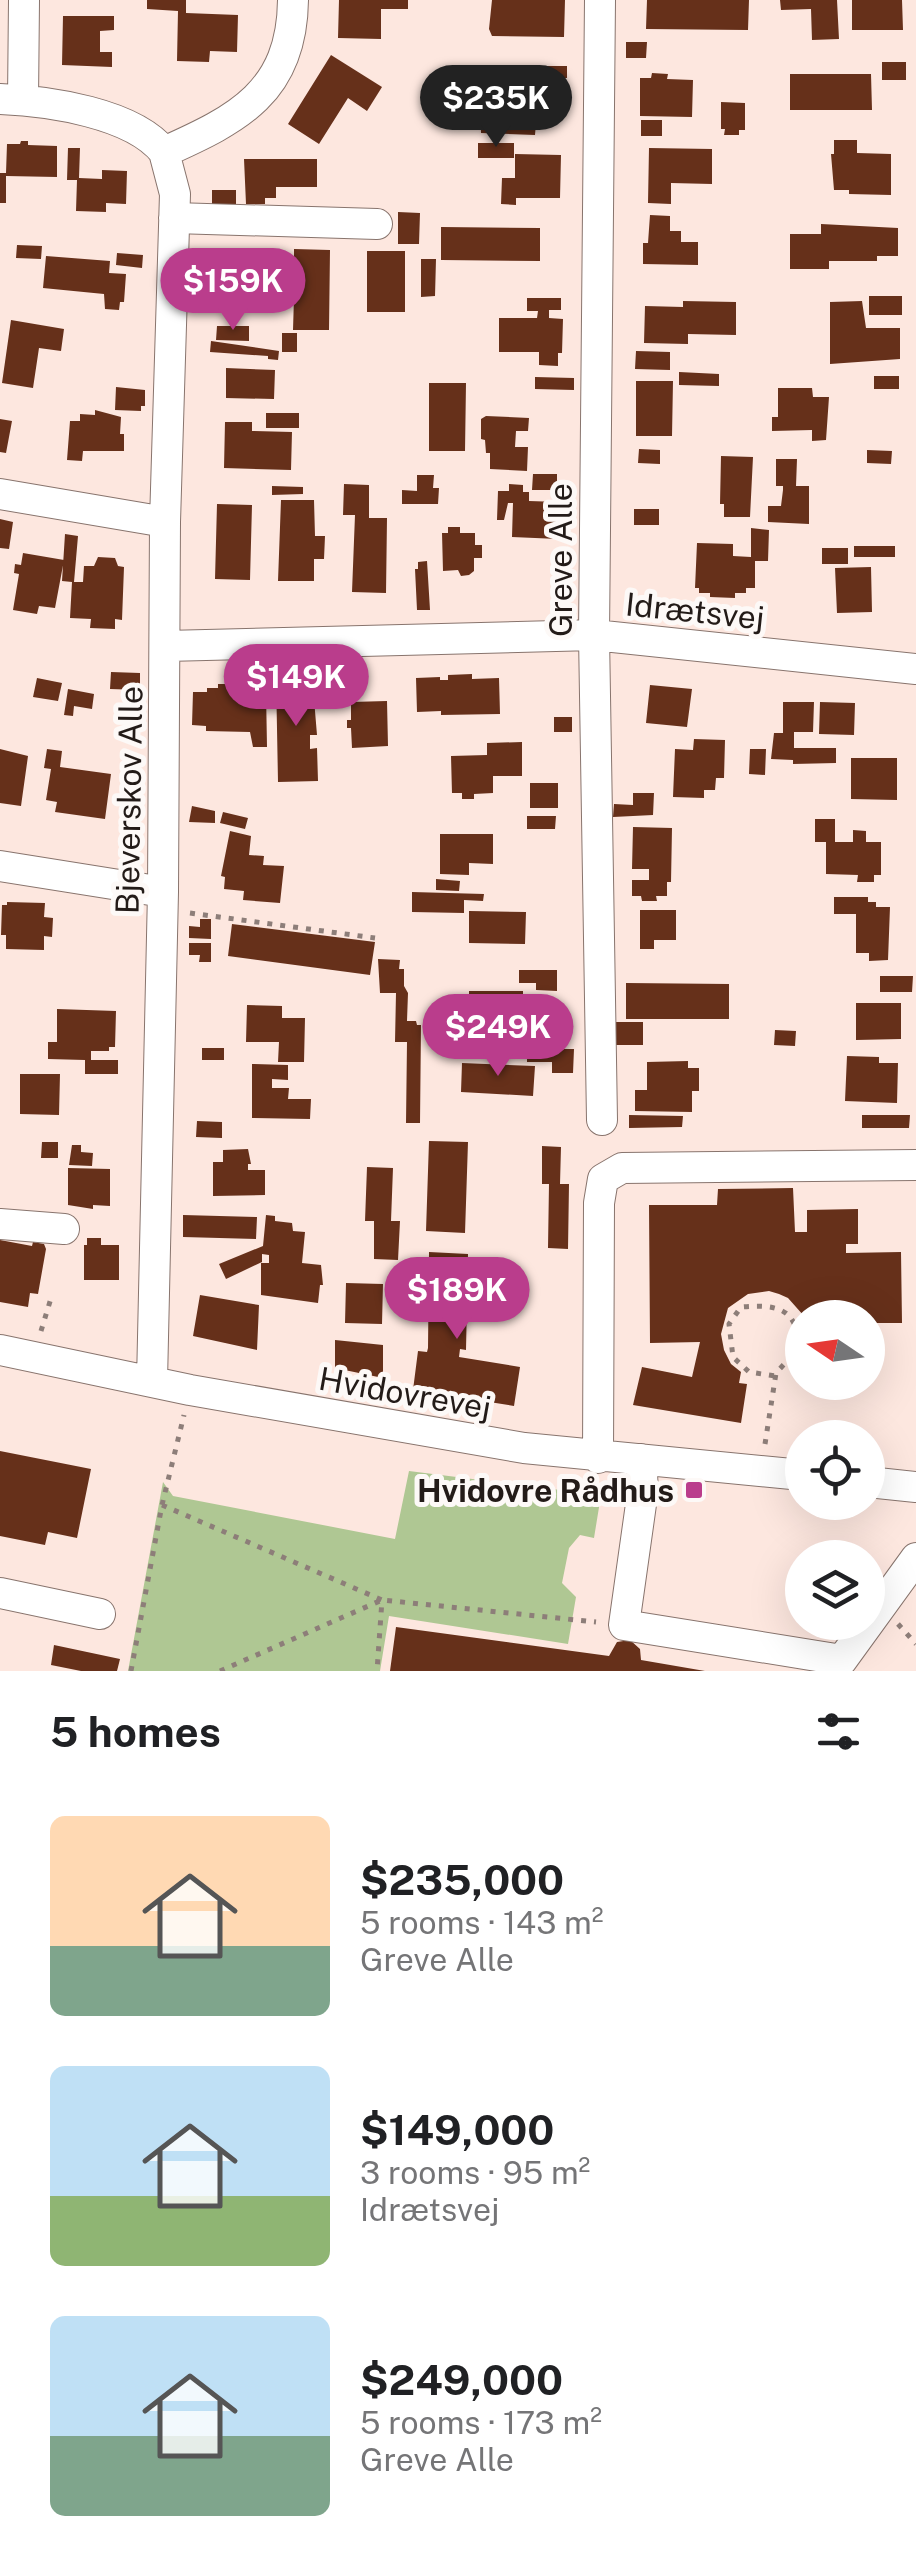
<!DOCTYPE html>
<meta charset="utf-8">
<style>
body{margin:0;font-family:"Public Sans",sans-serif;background:#f2f2f2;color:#202124;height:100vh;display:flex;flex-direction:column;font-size:38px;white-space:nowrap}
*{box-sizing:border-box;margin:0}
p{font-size:32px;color:#757577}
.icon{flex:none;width:55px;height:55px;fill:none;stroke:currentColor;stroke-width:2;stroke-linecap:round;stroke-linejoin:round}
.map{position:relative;height:1671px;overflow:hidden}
.side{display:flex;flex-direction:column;background:#fff;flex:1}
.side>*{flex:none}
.needle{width:65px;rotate:283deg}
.controls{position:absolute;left:785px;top:1300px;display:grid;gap:20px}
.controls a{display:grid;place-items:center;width:100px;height:100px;border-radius:50%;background:#fff;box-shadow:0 10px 40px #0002;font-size:50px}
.price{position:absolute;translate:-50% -85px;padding:0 22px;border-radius:35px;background:#ba3d8c;color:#fff;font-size:32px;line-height:65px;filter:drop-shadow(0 2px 5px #0008)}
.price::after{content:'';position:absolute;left:50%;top:60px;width:30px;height:22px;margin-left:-15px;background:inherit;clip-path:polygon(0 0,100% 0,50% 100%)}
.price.selected{background:#222;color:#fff}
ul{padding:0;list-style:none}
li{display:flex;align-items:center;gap:30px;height:250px;padding:0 50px}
li span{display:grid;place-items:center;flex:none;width:280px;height:200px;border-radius:15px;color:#555}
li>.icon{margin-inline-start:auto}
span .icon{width:120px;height:120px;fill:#fffc;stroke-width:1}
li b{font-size:42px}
h2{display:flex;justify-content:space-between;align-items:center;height:120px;padding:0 50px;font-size:42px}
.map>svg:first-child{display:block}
.green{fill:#afc793}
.building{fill:#66301a}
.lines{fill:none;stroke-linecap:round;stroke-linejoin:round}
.minor-casing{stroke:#88746d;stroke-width:32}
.path{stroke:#8d7e79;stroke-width:5;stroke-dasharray:5 8;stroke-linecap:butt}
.minor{stroke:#fff;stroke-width:30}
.poi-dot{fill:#ba3d8c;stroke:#fdf9f7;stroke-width:4}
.labels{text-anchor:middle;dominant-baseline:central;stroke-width:10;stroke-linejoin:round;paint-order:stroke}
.street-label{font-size:32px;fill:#231b18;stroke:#fdf9f7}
.poi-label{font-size:32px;font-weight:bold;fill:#231b18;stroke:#fdf9f7;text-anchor:end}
</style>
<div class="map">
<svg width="916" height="1671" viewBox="0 0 916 1671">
<rect width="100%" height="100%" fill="#fde7df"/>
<!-- green -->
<path class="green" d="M409,1471L601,1495L594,1538L580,1535L569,1548L562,1583L576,1597L568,1644L389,1616L380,1671H128L163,1482L173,1496L395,1539Z"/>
<!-- building -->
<path class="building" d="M147,0H186V13L238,15L237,52L210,51L209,62L177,61L178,11L147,9Z
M339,0H408V9H381V39L338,38Z
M492,0H565L564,37L492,36L489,29Z
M647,0H749L748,30L646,29Z
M780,0H837L839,39L812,40L811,9L781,10Z
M852,0H902L903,30H852Z
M63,16H114V30L100,31V52H112V67L62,65Z
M626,42H647L646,58H626Z
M331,55L382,87L367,111L348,98L319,144L288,124Z
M882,62H906V80H882Z
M452,66H469L470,83H452Z
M525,66H567V78H525Z
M652,73L668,74L667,79L693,80L692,117L640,116V78H651Z
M790,74H871L872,110H790Z
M480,85L542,86L541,123H536L535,135L481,133Z
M721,102L745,103V130H739V135H724L725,129H721Z
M641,120H662V136H641Z
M834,140H857V153L891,154V195L849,194V190H834L831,154H834Z
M21,141H28V145L57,146V177L6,176V203H0V173H6L7,144H20Z
M478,143H514V158H478Z
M68,148H80L79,178L102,179V170L127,171L126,204L106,203V212L76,211L77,180H67Z
M649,148L712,149V184L671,183V204L648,203Z
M515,154L561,155L560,198H516V205L501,204L502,178H515Z
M244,159H317V187H276V198H265V204H246Z
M212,190H236V207L212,206Z
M398,212L420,213L419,244H398Z
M650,215L670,216V231H681V242H698V265L643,264V243H648Z
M821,224L898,228V256H877V261H829V269H790V234H821Z
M441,227L540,228V261L441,260Z
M17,245L42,246L41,259L16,258Z
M216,248H251V260H266V286H251V313H216Z
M294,249L330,250L329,330H293L294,297L283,296V267H294Z
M367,251H405V312H367Z
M117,253L143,255L142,268L116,265Z
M46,256L110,261L109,273L126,274L124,302H120L119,310L105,309L104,294L43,288Z
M421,259H436L435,296L421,297Z
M869,296H902V315H869Z
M527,298H561V310H549V318L563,319L562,353H558V366L539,365V352H499V318H537L538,311H527Z
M683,301L736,302V335L688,334V344L644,343L645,306L683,307Z
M862,301L866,328H900V359L830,364V302Z
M11,320L64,329L61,351L39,348L33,388L2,383Z
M217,326H249V341L216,340Z
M282,333H297V352H282Z
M211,341L279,351L278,360L268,359V356L210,352Z
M636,351L670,352V370L635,369Z
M226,368L275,370L274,399L226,398Z
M679,372L719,374V386L679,385Z
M874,376H899V389H874Z
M535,377L574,378V390L535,389Z
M636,381H673L672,436H636Z
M429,383H466L465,451H429Z
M116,387L145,390V406H141V411L115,410Z
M778,388H812L813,397H829L826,440L812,441V430L772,431V417H778Z
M95,410L121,417L120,434H124V451H83L82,461L67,460L70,421H80V414L95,415Z
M266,413H299V428H266Z
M486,416L529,418L528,431H516L515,447H528L527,471L490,469V453H486L485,440L481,439V419Z
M0,419L12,421L6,453L0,452Z
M225,422H252V431L292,432L291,470L224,468Z
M639,449L660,450V464L638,463Z
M867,450L892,451L891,464L867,463Z
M721,456L753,457L750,517H724V504H720Z
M776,459H797L796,486H809V524L768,522V506H781L783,490V486H776Z
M533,474H557V490H532Z
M417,475H434L433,488H439L438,504H402V490L417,491Z
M344,484L369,485V518H387L386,593L352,592L355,515H343Z
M509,484L523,485V492H529V501L559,502L558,539L512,537L513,503H508L504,520H497L498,491H509Z
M272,486L303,487V494L272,495Z
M281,500H314L315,536H325L324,559H314V581H278Z
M217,504L252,505L250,580L215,579Z
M634,509H659V525H634Z
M0,519L13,522L9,549L0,548Z
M448,527H460V533H475V545H482V558H474V571L469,575L461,576L458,570L443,571L442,533H448Z
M751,528L769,530L768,561H755V588H746V593H735V598L710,597V593H699V588H695L697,543L733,544V556L751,557Z
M65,534L78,536L74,582H83L84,566H94L98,557L115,558L118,566L124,567L122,620L115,619V629L90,628L91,619L70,618L72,582L62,581Z
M854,546H895V557H854Z
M822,548H848V564H822Z
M23,553L64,560L55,608L39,606L37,614L13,610L19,574L14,573L15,564L21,565Z
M427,561L430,610H417L415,569H418V562Z
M871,567L872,612L837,613L835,568Z
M111,672L140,673V690L110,689Z
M472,674V679L499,678L500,714L441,715V711L417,712L416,678L440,677V680H448V675Z
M276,675H312L317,735H310V749L317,748L318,781L278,782Z
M37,678L62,683L58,701L33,697Z
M218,684H231V688L244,690L266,691L267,747H253L250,732L206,731V726L192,725L193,692H207V688H218Z
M650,685L692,689L687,727L646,723Z
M68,689L94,694L92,709L74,706L73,716L64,715Z
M387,701L388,746L352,748L351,728H347V720H351V702Z
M783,702H814L813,732H794V748H836V763L793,764V760L771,759L774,733H783Z
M820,702L855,703L854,735L819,734Z
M554,717H572V732H554Z
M694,739L725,740L724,778H716L715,790H704V798L673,797L675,749L693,750Z
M522,742V776H493V793L474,794V799H462V793H452L451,756L487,755V743Z
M0,749L28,756L21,806L0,803Z
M47,749L62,751L60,767L111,774L105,819L55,812L57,802L46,800L51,769L44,768Z
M750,749H766L765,775L749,774Z
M851,758H897V800L851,799Z
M530,783H558V808H530Z
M633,793H654L653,815L613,817L614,804L633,805Z
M192,806L215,811V823L189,822Z
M223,812L248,818L245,829L220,823Z
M527,816H556L555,829H527Z
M815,819H835V842H853V830L866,831V842H881V875H874V882H857L858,875L826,874V842H815Z
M633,827L672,828L671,882H667V896H656L657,901H642L641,896H632V880H649V869H632Z
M230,831L251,836L249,855L264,856L263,865L284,866L280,903L243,900L244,891L224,889L225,877L221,876Z
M440,834H493V864L469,863V875L440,874Z
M436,879L460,881L459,891L436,890Z
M412,892L484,894L483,901L464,900V913L412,912Z
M834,897H868V902H876V907H890L888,960L869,961V953H856V914H834Z
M7,902L45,903L44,917L53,918L52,937L44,936V950L6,949V935H1L2,905H7Z
M640,910H676V940H654V949H640Z
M469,911L526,912L525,944L469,943Z
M200,919H211V939L189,938V926L200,927Z
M232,924L375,942L370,975L228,956Z
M189,943H211V962H199L200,955H189Z
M378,959L400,960L399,969H404V986L408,993L407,1021H416L417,1025H421L420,1123H406L407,1042H395L396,993H380Z
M519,970H557V991L536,990V983H519Z
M880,976H913L912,992H880Z
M626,983L729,984V1019H626Z
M469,991H523V1016L469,1017Z
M856,1003H901V1039L856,1040Z
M247,1005L282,1006V1018H305L304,1062H278L279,1042H246Z
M57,1009L116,1011L115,1047H109V1051H91V1060H118V1074H85V1060L48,1059V1042H57Z
M612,1022H643V1045H612Z
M775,1030L796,1031L795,1046L774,1045Z
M202,1048H224V1060H202Z
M527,1049H574L573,1073H552V1062H527Z
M847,1056L879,1057V1063H898L897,1103L845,1101Z
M688,1061V1068H699V1091H692V1112L635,1111V1090H647V1062Z
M462,1063L535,1066L533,1096L461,1092Z
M252,1064L288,1065V1080L272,1079V1088H289L288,1099H311L310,1119L252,1118Z
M20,1074H60L59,1115L20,1114Z
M629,1115L683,1116L682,1127L629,1128Z
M862,1115H910L909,1128H862Z
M197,1121L222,1122V1138L196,1137Z
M429,1141L468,1142L465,1233L426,1231Z
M42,1142H58V1158H41Z
M72,1145H81V1152L93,1153L92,1166L69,1165Z
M542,1146L561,1147L560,1184H569L568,1249L548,1248L549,1184H542Z
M248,1149L251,1164H248V1170H265V1195L213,1196V1162H223V1150Z
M367,1167L393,1168L391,1221H400L398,1260L374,1259V1221H365Z
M68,1168L110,1169V1206L93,1205V1209L68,1205Z
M793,1188L795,1232H807V1210L858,1209V1244H846V1253L901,1252L902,1323H868V1318H812L804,1316L788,1298L779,1294L769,1291L748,1294L728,1308L721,1334L724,1350L731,1364L741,1372L739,1383L747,1384L741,1423L633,1405L642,1367L692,1377L700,1342L650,1343L649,1205H717L718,1189Z
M183,1215L257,1217L256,1239L183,1237Z
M266,1215L275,1216V1221L292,1223L293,1231L305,1232L302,1263L321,1265L323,1285H320L318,1303L261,1295V1263H269V1255L262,1254V1262L226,1279L219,1264L263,1246Z
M87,1238H101V1245H119V1280H84V1245H87Z
M0,1240L32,1246L33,1242L44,1244L46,1249L38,1294L30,1293L28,1307L0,1302Z
M429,1252L468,1254L466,1350L460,1349L459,1357L520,1367L514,1406L413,1390L418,1351L427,1352L428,1348Z
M346,1283L383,1284L382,1324L345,1323Z
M200,1295L259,1305L257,1350L193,1336Z
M335,1340L383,1345V1378L335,1368Z
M0,1451L91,1469L77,1538L48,1532L45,1545L0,1536Z
M396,1627L609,1656L617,1642L630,1640L640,1649L641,1660L705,1671H390Z
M54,1645L120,1659L117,1671H81L51,1665Z"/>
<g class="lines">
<!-- minor casing -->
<g class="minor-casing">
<path id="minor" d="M600,0L594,635L602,1120
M0,99C49,101 133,113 164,152
M23,100L24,0
M174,218L377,224
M0,494L165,522
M166,646L594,635L916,669
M0,866L163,892
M0,1224L64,1229
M0,1350L190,1390L524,1448L802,1475
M152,1382L163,892L165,522L175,194L164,152C238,119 292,92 293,0
M598,1458L599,1203L603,1179L622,1168L916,1165
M641,1459L643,1490L624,1625L842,1660L916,1558
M868,1482L916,1487
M0,1593L100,1614"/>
</g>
<!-- path -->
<path class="path" d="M190,913L375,938
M41,1331L52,1295
M765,1444L776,1373L798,1349C799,1308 777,1304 741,1307L729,1324L733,1357L749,1372L775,1376
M162,1505L382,1600L377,1671
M898,1624L916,1644
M131,1671L162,1505L184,1415
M220,1671L382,1600L596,1622"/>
<!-- minor -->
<use href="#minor" class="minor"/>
</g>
<!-- markers -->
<rect class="poi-dot" x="684" y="1480" width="20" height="20" rx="5"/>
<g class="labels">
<!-- street labels -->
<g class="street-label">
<text transform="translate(560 560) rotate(-90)">Greve Alle</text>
<text transform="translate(695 611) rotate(6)">Idrætsvej</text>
<text transform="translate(129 800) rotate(-89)">Bjeverskov Alle</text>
<text transform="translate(405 1393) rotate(10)">Hvidovrevej</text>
</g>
<!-- poi labels -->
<g class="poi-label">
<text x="674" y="1490">Hvidovre Rådhus</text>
</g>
</g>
</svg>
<div class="controls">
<a><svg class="needle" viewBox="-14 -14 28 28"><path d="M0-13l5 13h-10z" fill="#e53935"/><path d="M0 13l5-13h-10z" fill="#757577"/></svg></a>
<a><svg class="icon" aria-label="locate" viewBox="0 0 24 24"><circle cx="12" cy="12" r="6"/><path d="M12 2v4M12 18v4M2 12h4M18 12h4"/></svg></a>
<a><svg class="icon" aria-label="layers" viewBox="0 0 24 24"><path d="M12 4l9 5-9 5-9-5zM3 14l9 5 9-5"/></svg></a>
</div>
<b class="price selected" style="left:496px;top:150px">$235K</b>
<b class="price" style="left:233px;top:333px">$159K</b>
<b class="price" style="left:296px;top:729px">$149K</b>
<b class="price" style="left:498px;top:1079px">$249K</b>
<b class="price" style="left:457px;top:1342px">$189K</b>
</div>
<section class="side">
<h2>5 homes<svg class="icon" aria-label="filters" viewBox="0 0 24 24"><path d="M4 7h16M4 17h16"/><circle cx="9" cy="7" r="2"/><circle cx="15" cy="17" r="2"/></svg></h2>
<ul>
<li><span style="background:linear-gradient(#ffd9b3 65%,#7fa58c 0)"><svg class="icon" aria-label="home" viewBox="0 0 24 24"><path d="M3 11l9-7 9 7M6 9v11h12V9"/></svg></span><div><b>$235,000</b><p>5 rooms · 143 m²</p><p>Greve Alle</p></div></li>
<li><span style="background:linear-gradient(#bfe0f5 65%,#8fb573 0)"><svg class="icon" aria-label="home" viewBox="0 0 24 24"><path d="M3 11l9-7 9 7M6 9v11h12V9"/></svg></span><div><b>$149,000</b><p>3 rooms · 95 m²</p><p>Idrætsvej</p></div></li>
<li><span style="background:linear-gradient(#bfe0f5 60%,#7fa58c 0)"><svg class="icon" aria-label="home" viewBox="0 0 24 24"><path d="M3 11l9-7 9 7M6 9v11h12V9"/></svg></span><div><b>$249,000</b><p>5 rooms · 173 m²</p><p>Greve Alle</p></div></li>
</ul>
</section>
